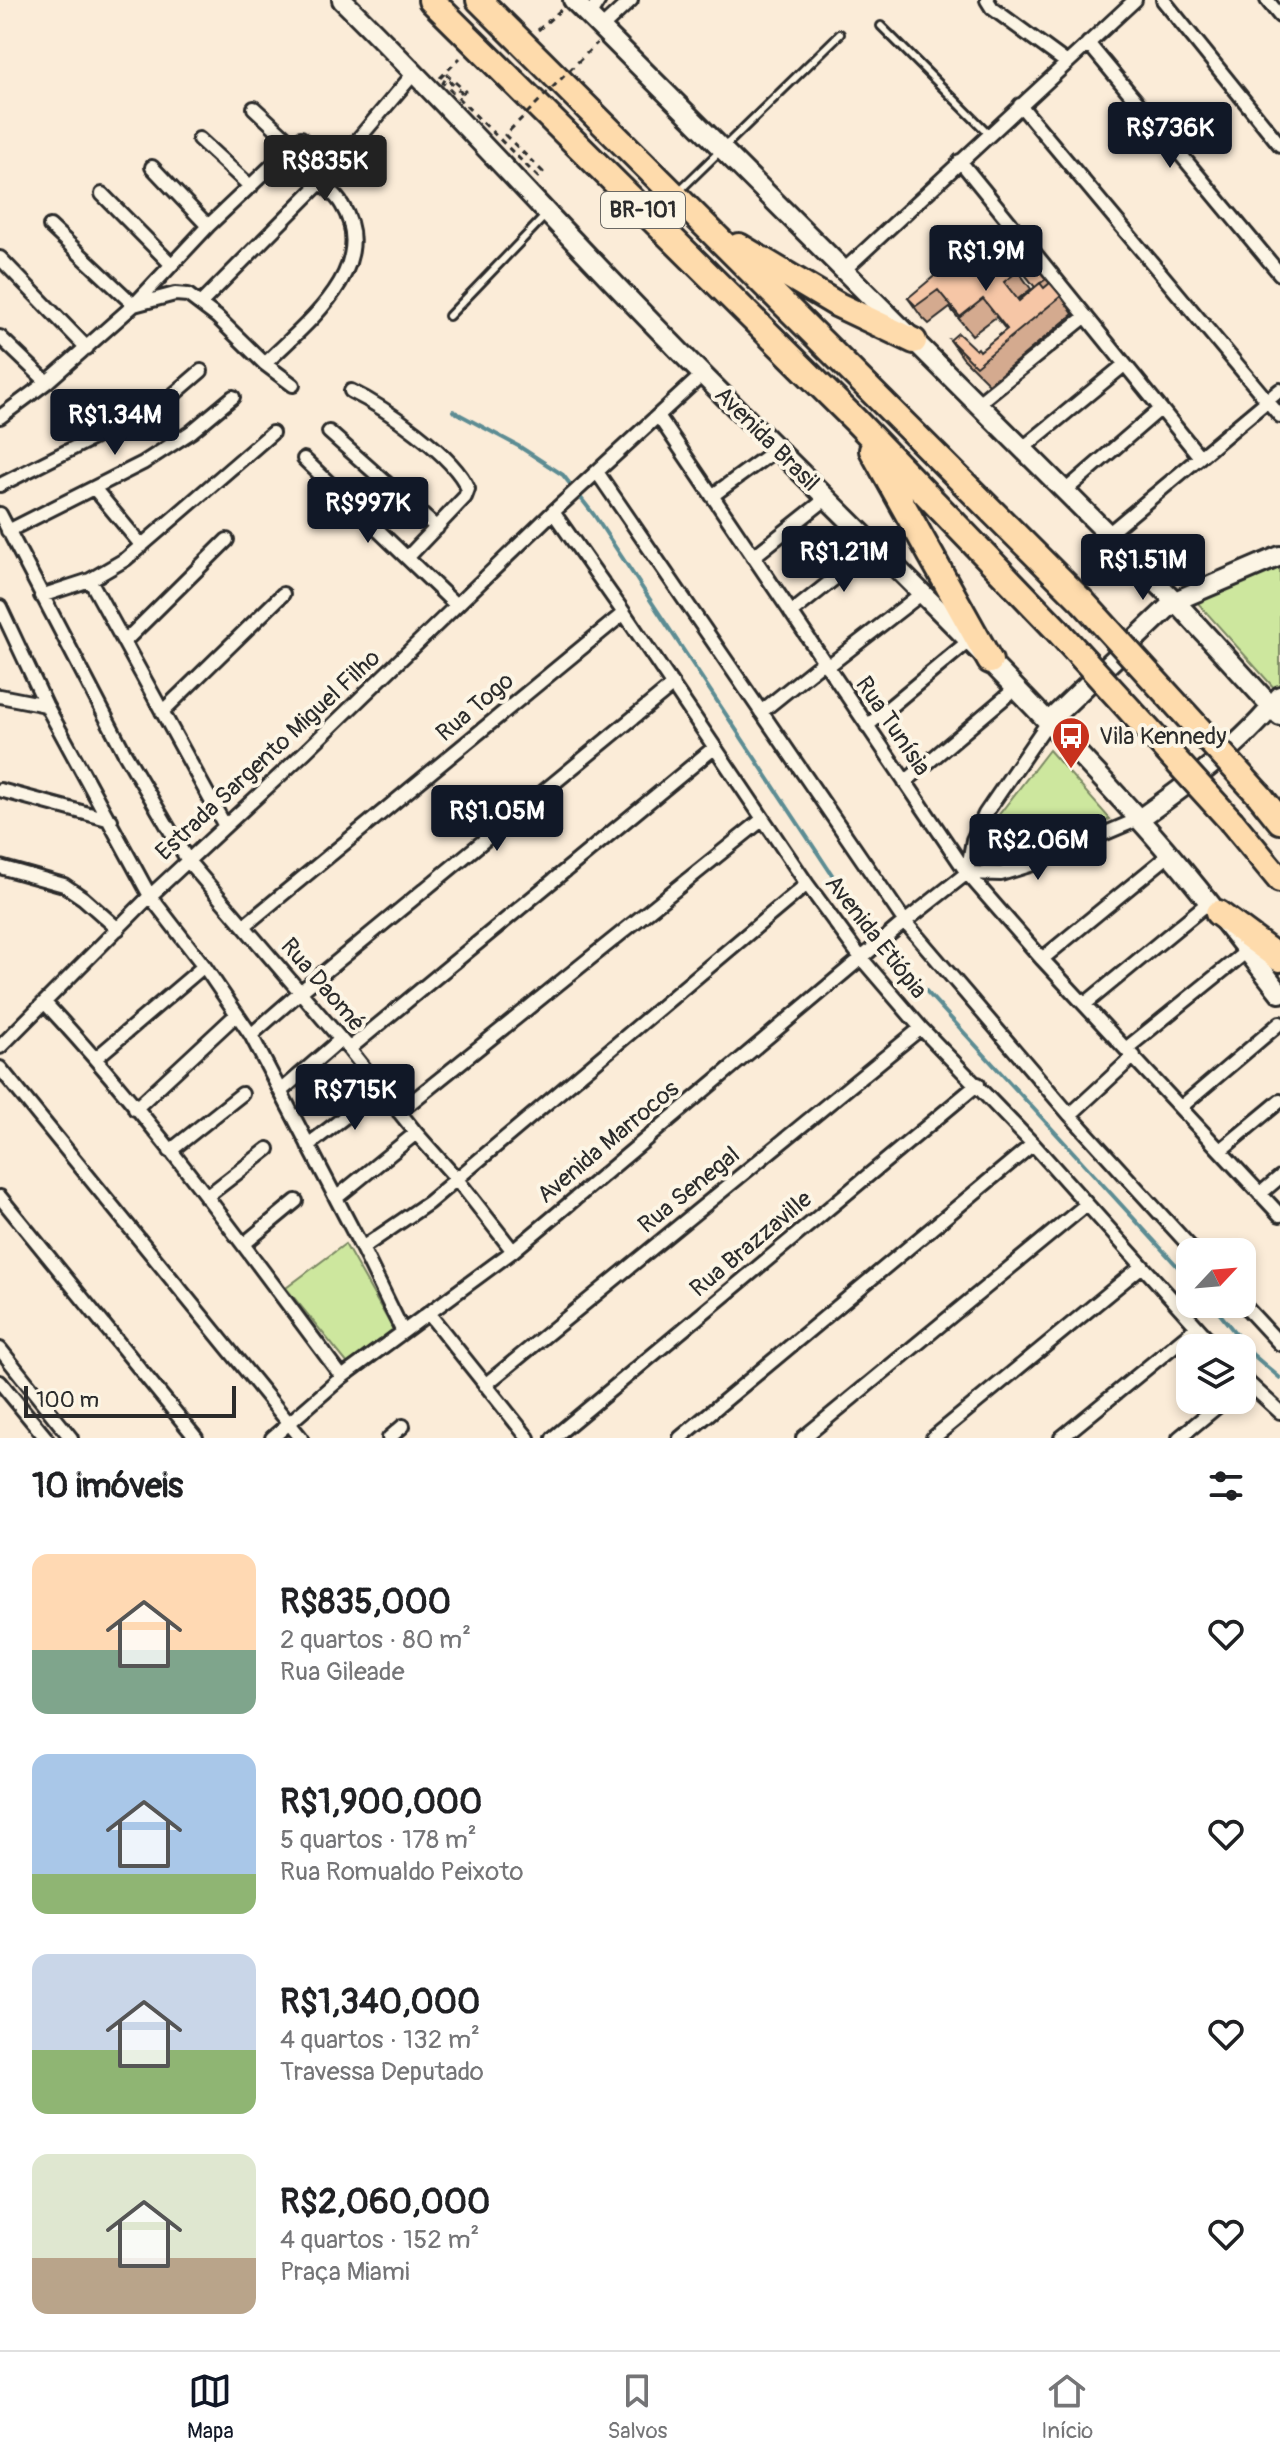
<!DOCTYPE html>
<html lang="pt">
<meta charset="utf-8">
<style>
body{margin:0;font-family:Pangolin,sans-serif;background:#f2f2f2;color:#202124;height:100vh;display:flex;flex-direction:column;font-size:30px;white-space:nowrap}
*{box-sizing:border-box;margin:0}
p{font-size:26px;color:#757577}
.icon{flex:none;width:44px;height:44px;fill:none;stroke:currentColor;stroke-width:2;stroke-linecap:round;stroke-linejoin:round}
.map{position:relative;height:1438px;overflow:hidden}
.sheet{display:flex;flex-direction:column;background:#fff;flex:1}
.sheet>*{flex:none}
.needle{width:52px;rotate:64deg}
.tools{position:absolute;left:1176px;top:1238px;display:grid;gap:16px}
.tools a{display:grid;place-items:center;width:80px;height:80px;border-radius:16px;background:#fff;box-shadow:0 4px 12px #0003;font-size:40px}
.scale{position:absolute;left:24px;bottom:20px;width:212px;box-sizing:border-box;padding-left:8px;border:4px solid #2b2b2b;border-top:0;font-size:22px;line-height:28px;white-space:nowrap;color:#2b2b2b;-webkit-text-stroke:6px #fcf5e5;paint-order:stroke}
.price{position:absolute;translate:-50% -68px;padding:0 18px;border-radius:8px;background:#111827;color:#fff;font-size:26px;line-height:52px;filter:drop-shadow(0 2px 4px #0008)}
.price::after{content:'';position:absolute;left:50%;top:48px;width:24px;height:18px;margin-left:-12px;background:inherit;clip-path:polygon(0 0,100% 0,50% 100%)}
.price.active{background:#222;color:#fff}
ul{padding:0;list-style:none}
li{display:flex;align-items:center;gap:24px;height:200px;padding:0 32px}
li span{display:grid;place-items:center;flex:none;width:224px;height:160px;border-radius:16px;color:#555}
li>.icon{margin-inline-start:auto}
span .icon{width:96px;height:96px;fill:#fffc;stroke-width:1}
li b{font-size:34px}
h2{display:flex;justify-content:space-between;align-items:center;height:96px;padding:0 32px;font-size:34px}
.menu{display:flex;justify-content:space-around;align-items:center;height:112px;border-top:2px solid #e0e0e0;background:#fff;font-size:22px;color:#757577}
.menu a{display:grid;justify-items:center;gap:4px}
.menu .active{color:#111827}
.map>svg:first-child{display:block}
.park{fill:#cde79e;stroke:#7c8964;stroke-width:2}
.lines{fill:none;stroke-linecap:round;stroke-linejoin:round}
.stream{stroke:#5c8c93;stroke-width:4}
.lane-casing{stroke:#2b2b2b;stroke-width:12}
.street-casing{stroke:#2b2b2b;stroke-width:18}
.secondary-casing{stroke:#2b2b2b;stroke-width:24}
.highway-casing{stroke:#2b2b2b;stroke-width:30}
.path{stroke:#2b2b2b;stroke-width:3;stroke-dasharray:6 6;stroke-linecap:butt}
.lane{stroke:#fcf5e5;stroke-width:6}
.street{stroke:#fcf5e5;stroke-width:12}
.secondary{stroke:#fcf5e5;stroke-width:18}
.highway{stroke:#fedbac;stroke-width:24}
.highway-bridge-casing{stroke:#2b2b2b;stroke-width:30;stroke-linecap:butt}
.path-bridge{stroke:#2b2b2b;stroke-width:3;stroke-dasharray:6 6;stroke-linecap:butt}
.highway-bridge{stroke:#fedbac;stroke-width:24}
.wall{fill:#d4aa8f;stroke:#2b2b2b;stroke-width:2}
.building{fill:#f6c6a6;stroke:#2b2b2b;stroke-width:2}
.labels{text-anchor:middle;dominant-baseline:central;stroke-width:8;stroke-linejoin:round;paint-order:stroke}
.shield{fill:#fcf5e5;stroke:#6a6863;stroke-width:2}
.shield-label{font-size:22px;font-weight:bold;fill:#2b2b2b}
.street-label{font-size:24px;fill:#2b2b2b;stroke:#fcf5e5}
.poi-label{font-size:24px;fill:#2b2b2b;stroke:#fcf5e5;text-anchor:start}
</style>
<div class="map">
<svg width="1280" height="1438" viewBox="0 0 1280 1438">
<rect width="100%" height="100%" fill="#fbecd8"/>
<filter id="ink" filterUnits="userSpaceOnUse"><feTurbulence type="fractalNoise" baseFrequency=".0125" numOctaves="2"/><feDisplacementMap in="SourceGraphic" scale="16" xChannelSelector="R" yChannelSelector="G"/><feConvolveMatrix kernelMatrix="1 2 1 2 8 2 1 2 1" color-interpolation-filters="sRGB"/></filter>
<g filter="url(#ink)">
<!-- park -->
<path class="park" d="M1280,567V684L1276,690L1196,601Z
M1049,750L1110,819L1012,857L979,859L981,838Z
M345,1244L393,1329L348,1364L286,1288Z"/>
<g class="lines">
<!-- stream -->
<path class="stream" d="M453,411L520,447L563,475L594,515L864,923L1190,1280
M1212,1304L1252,1354L1280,1378"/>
<!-- lane casing -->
<g class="lane-casing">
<path id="lane" d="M881,26L989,134
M679,191L840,34
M449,316L545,216"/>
</g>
<!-- street casing -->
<g class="street-casing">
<path id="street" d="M987,0L992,8L1067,63
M1163,0L1280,145
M1267,0L1280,16
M589,16L599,0
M601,28L631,0
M1088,43L1280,274
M1020,105L1280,416
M254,108L327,176
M199,139L251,187
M960,161L1200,457
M152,167L208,226
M102,194L171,264
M50,226L134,305L175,294L188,295L217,317L265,364L293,385
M0,258L87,348
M844,270L1135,0
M201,303L327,176L415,72
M0,337L47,382
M265,364C304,325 381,268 342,205C337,196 328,189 321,182
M351,391C384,407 454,455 468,489L465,497L407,558
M977,404L1086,316
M0,417L47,382L134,305L208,226L301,138
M659,417L967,873L1042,959L1280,1215
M329,432L437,528
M1023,448L1124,365
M304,459L456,605
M597,472L905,922L1070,1115L1195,1252
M0,485L165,402L201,371
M94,488L142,546
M1065,491L1160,409
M712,496L778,448
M553,512L624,613L807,884L861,958L921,1028L1033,1144L1216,1348
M0,514L124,752L188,861L349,1049L416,1133L456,1178L513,1251
M8,531L143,463L191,432L233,397
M1108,534L1280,390
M753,557L827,498
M90,580L225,826
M41,596L90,580L126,559L272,433
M0,607L46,705L150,896L204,966L251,1035L362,1248L403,1332
M791,613L874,547
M124,642L227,540
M827,667L921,594
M0,696L46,705
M162,712L283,594
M761,712L823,662
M867,726L970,640
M905,782L1016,688
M0,790L111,820
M0,867L64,885L83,898L118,929
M967,873L1001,874L1030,865L1139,819
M967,873L973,840L985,814L1048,722
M244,926L624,613
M1042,959L1169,855
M46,1004C154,1120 247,1250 342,1377
M1085,1004L1209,902
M251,1035L299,993L673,685
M0,1047L150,896L305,752L553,512L702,375
M1127,1048L1247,951
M349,1049L715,747
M96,1058L204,966
M0,1068L301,1438
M281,1091L340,1040
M1181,1107L1280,1023
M135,1109L237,1014
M399,1112L763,819
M1070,1115L1134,1056
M308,1145L380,1090
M1221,1150L1280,1101
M170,1151L242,1094
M1260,1194L1280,1177
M0,1197L196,1438
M206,1197L268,1149
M336,1198L416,1133
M244,1244L296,1201
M362,1248L428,1203L807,884
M1242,1303L1280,1344
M429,1314L528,1438
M0,1349L71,1438
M1242,1377L1280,1412
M0,1382L46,1438
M485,1385L921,1028
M272,1438L342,1377L513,1251L897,928L967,873
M389,1438L403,1426
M553,1438L978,1084
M680,1438L1033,1144
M803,1438L1087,1204
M933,1438L1142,1266
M1061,1438L1197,1327
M1179,1438L1225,1400"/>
</g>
<!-- secondary casing -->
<g class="secondary-casing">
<path id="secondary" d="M342,0C466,122 581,253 704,376C849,522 998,664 1137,817C1188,873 1233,933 1280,993
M573,0L1175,601L1280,716
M1048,722L1175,601L1280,556
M1139,819C1186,786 1246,742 1280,696"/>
</g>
<!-- highway casing -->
<g class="highway-casing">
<path id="highway" d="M431,0L855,420L1058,631
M479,0L1083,602
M739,246L838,305L914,341
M872,450L990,661
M1260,796L1280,821
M1232,822L1280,880
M1218,913L1280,959"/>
</g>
<!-- path -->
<path class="path" d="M538,30L562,9
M446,74L465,91L462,93
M440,78L460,58"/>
<!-- lane -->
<use href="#lane" class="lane"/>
<!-- street -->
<use href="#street" class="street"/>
<!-- secondary -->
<use href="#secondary" class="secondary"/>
<!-- highway -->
<use href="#highway" class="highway"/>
<!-- highway-bridge casing -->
<g class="highway-bridge-casing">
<path id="highway-bridge" d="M1083,602L1260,796
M1058,631L1232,822"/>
</g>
<!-- path-bridge -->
<path class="path-bridge" d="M462,93L446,78L443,83L538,177L543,172L505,135L597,43"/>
<!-- highway-bridge -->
<use href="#highway-bridge" class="highway-bridge"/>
</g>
<!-- wall -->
<path class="wall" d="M998,240L1046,279L1061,296L1073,314L989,384L963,358L950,340L976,350L980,351L1006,330L996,317L972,335L950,308L929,324L921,316L908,298L1018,271L1031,289L1018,299L1019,301L1035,287Z"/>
<!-- building -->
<path class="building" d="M987,232L1018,271L1004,282L1019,301L1040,283L1044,288L1050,283L1061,296L976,366L950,340L958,333L976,350L978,348L980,351L1007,329L983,299L960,317L938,290L916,306L908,298Z
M1007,233L1046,279L1035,287L998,240Z"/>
</g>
<!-- icons -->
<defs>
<g id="bus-pin" transform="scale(2)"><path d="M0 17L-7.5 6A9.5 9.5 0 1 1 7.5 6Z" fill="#c8321e" stroke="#fcf5e5"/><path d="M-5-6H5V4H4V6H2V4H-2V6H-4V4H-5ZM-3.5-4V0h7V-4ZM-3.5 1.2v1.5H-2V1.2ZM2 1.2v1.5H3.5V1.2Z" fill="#fff"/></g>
</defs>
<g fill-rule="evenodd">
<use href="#bus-pin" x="1071" y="736"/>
</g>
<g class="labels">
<!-- shield labels -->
<rect class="shield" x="601" y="192" width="84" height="36" rx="6"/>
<g class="shield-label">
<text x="643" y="210">BR-101</text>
</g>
<!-- street labels -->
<g class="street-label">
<text transform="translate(767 439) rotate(45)">Avenida Brasil</text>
<text transform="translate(475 707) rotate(-40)">Rua Togo</text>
<text transform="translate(893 726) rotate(56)">Rua Tunísia</text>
<text transform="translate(268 755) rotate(-43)">Estrada Sargento Miguel Filho</text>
<text transform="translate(876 937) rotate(52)">Avenida Etiópia</text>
<text transform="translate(323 985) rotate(49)">Rua Daomé</text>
<text transform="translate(608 1142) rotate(-40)">Avenida Marrocos</text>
<text transform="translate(689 1190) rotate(-39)">Rua Senegal</text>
<text transform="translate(751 1244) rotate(-40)">Rua Brazzaville</text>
</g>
<!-- poi labels -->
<g class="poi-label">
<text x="1099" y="736">Vila Kennedy</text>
</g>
</g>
</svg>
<div class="tools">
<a><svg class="needle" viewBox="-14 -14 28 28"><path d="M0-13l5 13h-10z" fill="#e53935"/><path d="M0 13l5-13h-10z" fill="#757577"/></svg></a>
<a><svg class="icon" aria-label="layers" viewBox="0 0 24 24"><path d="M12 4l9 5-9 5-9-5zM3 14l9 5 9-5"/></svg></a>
</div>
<div class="scale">100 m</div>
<b class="price" style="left:1170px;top:170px">R$736K</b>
<b class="price active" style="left:325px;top:203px">R$835K</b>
<b class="price" style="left:986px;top:293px">R$1.9M</b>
<b class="price" style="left:115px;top:457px">R$1.34M</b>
<b class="price" style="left:368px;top:545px">R$997K</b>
<b class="price" style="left:844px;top:594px">R$1.21M</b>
<b class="price" style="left:1143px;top:602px">R$1.51M</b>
<b class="price" style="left:497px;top:853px">R$1.05M</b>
<b class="price" style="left:1038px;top:882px">R$2.06M</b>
<b class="price" style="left:355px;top:1132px">R$715K</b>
</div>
<section class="sheet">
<h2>10 imóveis<svg class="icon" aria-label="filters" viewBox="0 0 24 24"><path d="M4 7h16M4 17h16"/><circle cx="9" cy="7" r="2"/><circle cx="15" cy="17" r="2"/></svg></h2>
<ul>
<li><span style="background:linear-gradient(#ffd9b3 60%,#7fa58c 0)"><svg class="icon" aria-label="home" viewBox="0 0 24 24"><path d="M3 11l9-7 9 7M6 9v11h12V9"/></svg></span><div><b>R$835,000</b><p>2 quartos · 80 m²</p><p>Rua Gileade</p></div><svg class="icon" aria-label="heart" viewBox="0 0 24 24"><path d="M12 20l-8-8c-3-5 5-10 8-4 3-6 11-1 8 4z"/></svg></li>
<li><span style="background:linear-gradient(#a9c7e8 75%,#8fb573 0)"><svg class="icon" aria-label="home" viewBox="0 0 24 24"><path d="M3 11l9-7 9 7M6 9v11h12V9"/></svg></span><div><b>R$1,900,000</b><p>5 quartos · 178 m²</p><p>Rua Romualdo Peixoto</p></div><svg class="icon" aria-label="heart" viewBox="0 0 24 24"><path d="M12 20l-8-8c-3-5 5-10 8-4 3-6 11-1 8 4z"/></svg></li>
<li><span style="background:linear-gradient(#c9d6e8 60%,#8fb573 0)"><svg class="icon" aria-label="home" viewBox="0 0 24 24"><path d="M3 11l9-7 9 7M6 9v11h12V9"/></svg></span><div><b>R$1,340,000</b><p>4 quartos · 132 m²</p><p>Travessa Deputado</p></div><svg class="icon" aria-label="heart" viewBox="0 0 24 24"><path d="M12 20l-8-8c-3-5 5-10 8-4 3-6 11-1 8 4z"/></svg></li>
<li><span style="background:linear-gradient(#dfe7d0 65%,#b9a48a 0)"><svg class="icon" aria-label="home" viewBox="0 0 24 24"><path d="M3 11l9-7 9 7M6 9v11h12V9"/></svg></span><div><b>R$2,060,000</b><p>4 quartos · 152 m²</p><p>Praça Miami</p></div><svg class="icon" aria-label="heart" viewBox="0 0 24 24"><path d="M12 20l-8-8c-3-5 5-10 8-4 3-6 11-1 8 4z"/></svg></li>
</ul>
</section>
<nav class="menu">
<a class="active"><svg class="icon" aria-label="map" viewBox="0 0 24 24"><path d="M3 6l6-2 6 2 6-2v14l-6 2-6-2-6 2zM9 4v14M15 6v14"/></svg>Mapa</a>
<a><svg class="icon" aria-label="saved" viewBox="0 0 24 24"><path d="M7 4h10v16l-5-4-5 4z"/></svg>Salvos</a>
<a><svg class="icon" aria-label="home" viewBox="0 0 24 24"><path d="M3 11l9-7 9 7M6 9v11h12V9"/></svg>Início</a>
</nav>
